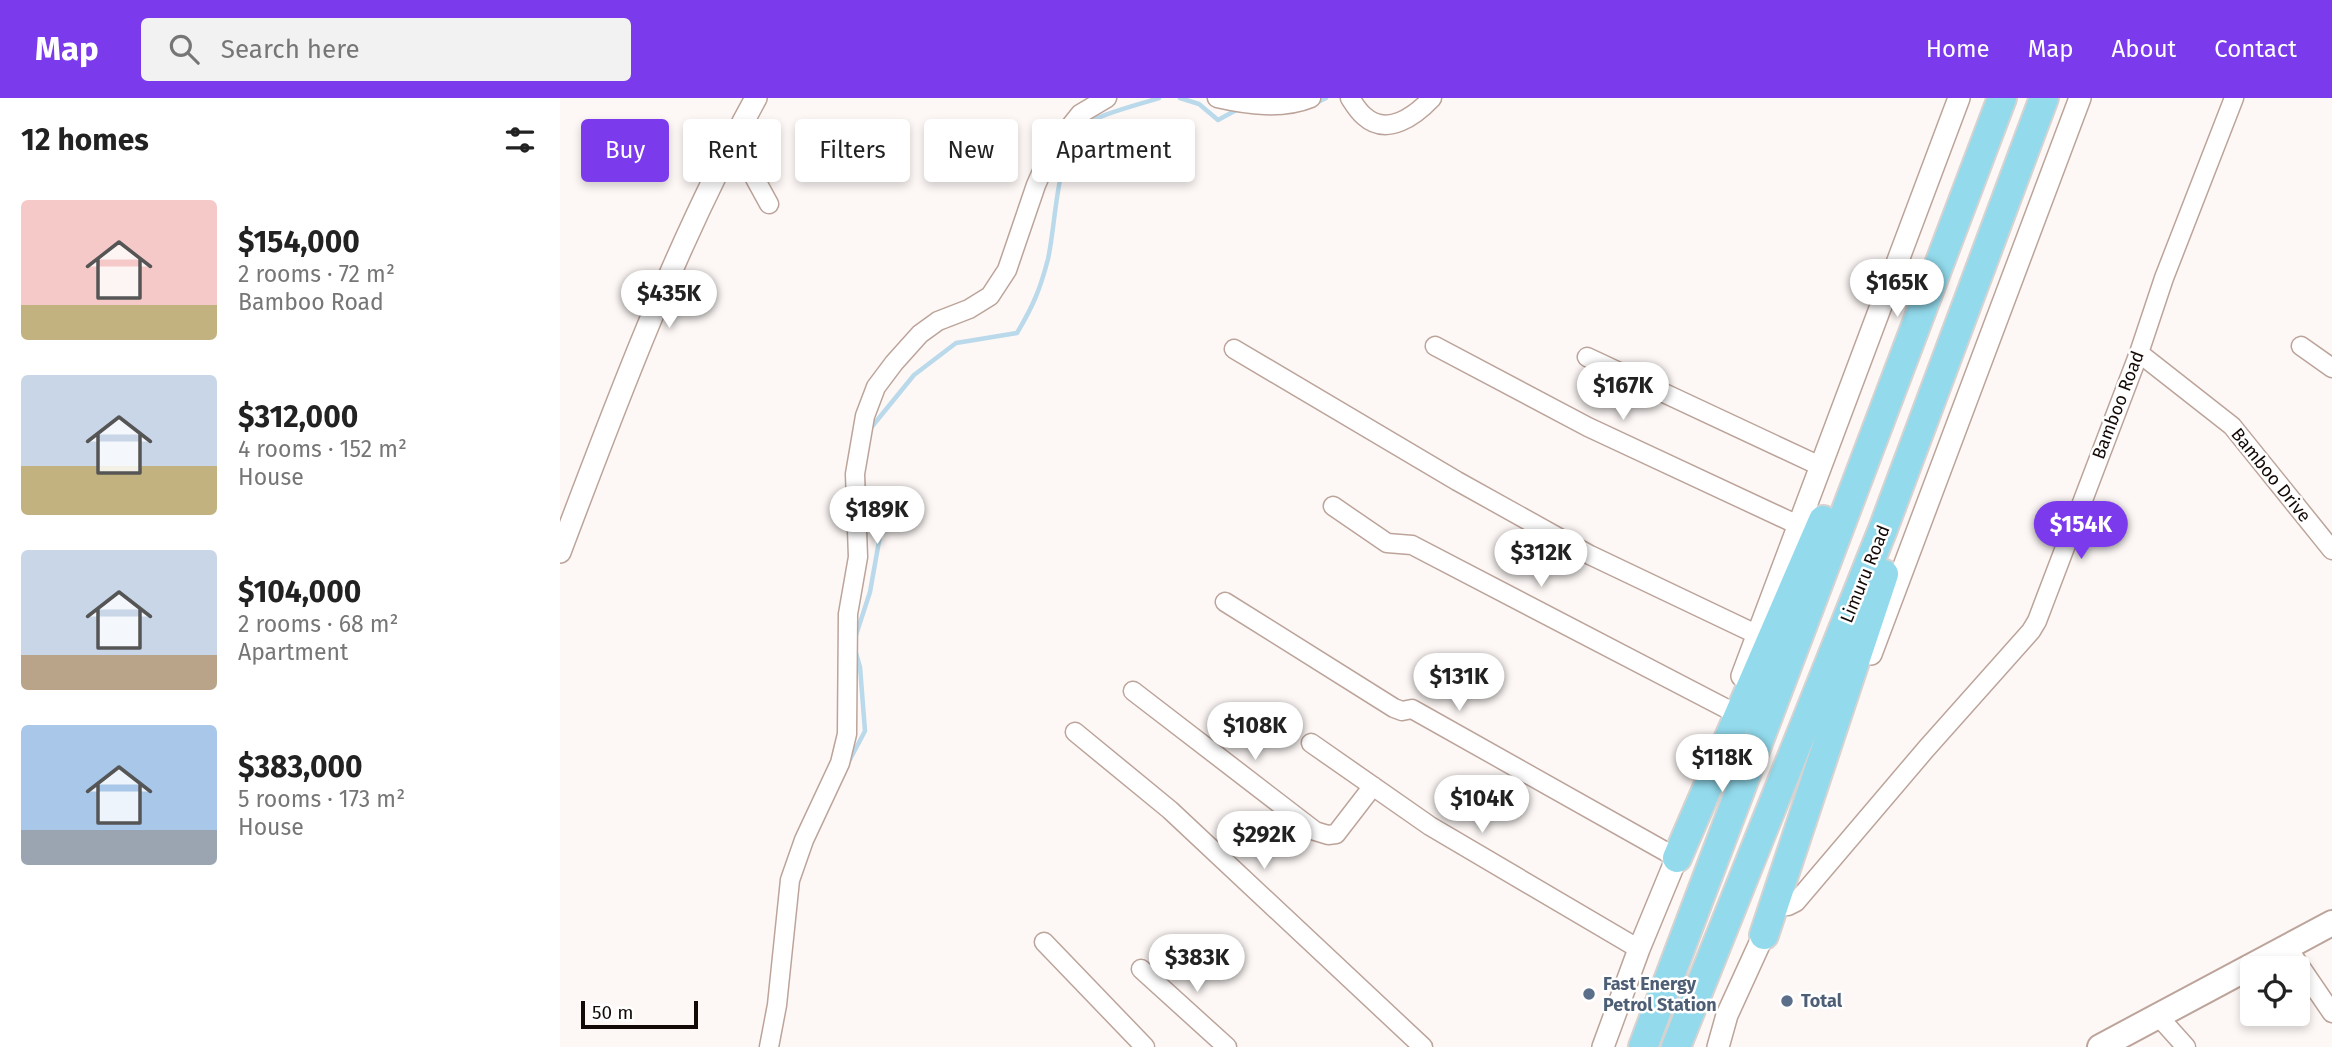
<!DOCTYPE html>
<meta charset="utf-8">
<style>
body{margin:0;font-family:"Fira Sans",sans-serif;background:#f2f2f2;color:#222;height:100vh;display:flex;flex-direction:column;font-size:26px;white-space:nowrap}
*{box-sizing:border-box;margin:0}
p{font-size:23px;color:#767676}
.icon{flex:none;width:38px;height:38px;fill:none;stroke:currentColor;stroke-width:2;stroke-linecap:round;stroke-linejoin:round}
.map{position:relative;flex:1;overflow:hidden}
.side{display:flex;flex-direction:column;background:#fff;width:560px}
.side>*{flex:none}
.banner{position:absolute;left:21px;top:21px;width:665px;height:63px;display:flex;gap:14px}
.buttons{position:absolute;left:1680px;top:858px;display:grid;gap:14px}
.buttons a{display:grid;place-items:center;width:70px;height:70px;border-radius:7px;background:#fff;box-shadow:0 4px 10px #0003;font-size:35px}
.scale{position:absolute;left:21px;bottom:18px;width:117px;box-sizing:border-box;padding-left:7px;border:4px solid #130a07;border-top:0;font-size:19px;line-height:24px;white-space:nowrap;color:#130a07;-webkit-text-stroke:5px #fff;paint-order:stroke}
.price{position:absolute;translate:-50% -60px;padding:0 16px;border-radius:24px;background:#fff;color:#222;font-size:23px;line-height:46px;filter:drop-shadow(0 2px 4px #0008)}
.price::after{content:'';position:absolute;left:50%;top:42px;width:21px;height:16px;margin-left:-10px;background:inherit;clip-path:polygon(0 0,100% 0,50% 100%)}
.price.active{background:#7c3aed;color:#fff}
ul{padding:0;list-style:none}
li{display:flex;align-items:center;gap:21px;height:175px;padding:0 21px}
li span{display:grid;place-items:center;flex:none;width:196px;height:140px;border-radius:7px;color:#555}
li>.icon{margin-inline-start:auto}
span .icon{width:84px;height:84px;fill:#fffc;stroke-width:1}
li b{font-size:30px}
h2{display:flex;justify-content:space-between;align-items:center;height:84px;padding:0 21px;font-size:30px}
.tag{padding:0 24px;border-radius:7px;background:#fff;box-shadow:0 4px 10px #0003;font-size:24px;line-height:63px}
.tag.active{background:#7c3aed;color:#fff}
header{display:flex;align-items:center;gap:42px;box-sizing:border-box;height:98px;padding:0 35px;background:#7c3aed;color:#fff}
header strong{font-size:33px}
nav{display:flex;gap:38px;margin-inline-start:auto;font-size:24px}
.search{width:490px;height:63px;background:#f2f2f2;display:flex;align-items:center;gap:18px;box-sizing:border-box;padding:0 24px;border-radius:7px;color:#767676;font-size:26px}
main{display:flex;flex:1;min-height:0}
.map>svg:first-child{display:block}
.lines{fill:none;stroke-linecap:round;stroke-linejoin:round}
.stream{stroke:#bad9ea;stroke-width:4.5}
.minor-casing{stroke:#bca49a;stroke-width:21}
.tertiary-casing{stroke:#bca49a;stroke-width:24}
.secondary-casing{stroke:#bca49a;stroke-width:28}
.trunk-casing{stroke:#d5d3d2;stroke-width:32}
.minor{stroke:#fff;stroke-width:18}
.tertiary{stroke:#fff;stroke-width:21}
.secondary{stroke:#fff;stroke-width:24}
.trunk{stroke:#92daec;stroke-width:28}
.service-dot{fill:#5c6f8a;stroke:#fff;stroke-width:2.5}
.labels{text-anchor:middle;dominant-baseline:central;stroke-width:5;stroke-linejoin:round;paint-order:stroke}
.street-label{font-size:18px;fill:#130a07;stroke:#fff}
.service-label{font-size:18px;font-weight:bold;fill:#4e5e75;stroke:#fff;text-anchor:start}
</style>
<header>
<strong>Map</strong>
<div class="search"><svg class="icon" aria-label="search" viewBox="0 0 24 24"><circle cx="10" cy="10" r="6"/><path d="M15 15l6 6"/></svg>Search here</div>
<nav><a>Home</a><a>Map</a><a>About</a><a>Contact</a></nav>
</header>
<main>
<section class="side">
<h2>12 homes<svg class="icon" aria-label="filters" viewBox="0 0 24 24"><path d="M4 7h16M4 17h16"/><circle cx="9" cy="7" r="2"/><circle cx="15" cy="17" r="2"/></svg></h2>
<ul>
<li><span style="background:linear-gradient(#f6c9c9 75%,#c2b280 0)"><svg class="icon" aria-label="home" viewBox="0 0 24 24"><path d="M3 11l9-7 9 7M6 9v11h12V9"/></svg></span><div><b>$154,000</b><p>2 rooms · 72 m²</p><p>Bamboo Road</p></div></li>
<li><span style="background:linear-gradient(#c9d6e8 65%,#c2b280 0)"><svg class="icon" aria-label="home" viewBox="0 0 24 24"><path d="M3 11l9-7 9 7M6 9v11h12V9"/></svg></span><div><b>$312,000</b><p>4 rooms · 152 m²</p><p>House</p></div></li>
<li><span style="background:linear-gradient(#c9d6e8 75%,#b9a48a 0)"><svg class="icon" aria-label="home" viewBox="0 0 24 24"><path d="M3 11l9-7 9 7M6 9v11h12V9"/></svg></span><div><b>$104,000</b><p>2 rooms · 68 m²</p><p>Apartment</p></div></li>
<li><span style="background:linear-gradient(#a9c7e8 75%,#9aa5b1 0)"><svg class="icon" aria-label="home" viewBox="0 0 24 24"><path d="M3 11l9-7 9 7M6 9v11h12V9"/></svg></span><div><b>$383,000</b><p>5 rooms · 173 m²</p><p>House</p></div></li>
</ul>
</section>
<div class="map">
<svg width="1772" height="949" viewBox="0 0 1772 949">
<rect width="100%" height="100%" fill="#fdf8f6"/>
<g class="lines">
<!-- stream -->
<path class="stream" d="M620,0L639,6L658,22L680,10
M756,5L766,0
M310,331L354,277L396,245L457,235C473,208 480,192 488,161C496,125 496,59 520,31C531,18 581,6 599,0
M295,540L310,494L321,432L303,391
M287,667L305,633L300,569L296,555"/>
<!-- minor casing -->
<g class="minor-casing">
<path id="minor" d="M657,0C688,7 722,12 751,0
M790,0C794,6 798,13 804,18C827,39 855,18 872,0
M167,52L192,75L209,106
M875,248L1028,329L1238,427
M1741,248L1772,270
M674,251L897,383L1030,457L1198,537
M1579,255L1672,328L1772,452
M1027,259L1260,368
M773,408L827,445L852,447L1169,612
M665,504L834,610L842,613L852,611L1117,760
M573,593L755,733L768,737L776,736L813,688
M515,634L610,712L863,949
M751,645L870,728L1079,851
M1215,808H1228L1236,804L1366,651L1471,533L1477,523L1579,255L1604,180L1674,0
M484,844L585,949
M1727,849L1772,915
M581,871L667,949
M1599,919L1626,949
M209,949L217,907L230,782L244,742L280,665L287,636L288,516L298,459L295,376L305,318L316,289L334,265L360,236L378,223L409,211L430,198L447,172L476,87L492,51L520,16L547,0"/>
</g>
<!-- tertiary casing -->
<g class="tertiary-casing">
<path id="tertiary" d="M0,454C58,300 116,145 196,0
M1311,556L1520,0
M1182,578L1399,0
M1043,949L1079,851L1122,747
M1158,949L1167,917L1209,825"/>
</g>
<!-- secondary casing -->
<g class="secondary-casing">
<path id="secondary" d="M1540,949L1772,825"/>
</g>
<!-- trunk casing -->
<g class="trunk-casing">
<path id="trunk" d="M1117,760L1263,422
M1204,837L1324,476
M1083,949L1442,0
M1116,949L1323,431L1484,0"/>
</g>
<!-- minor -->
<use href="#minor" class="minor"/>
<!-- tertiary -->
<use href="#tertiary" class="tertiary"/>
<!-- secondary -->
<use href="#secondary" class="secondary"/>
<!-- trunk -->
<use href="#trunk" class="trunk"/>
</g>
<!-- markers -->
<g class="service-dot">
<circle cx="1029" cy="896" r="7"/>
<circle cx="1227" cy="903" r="7"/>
</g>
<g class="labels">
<!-- street labels -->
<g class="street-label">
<text transform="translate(1558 307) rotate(-69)">Bamboo Road</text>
<text transform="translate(1711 377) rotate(51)">Bamboo Drive</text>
<text transform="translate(1305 476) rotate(-68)">Limuru Road</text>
</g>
<!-- service labels -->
<g class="service-label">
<text x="1043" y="886">Fast Energy<tspan x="1043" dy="21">Petrol Station</tspan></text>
<text x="1241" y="903">Total</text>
</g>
</g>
</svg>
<div class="buttons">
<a><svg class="icon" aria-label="locate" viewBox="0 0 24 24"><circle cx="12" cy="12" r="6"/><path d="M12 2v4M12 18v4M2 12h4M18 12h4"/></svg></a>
</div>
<div class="scale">50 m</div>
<b class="price" style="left:1337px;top:221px">$165K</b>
<b class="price" style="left:109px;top:232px">$435K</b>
<b class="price" style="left:1063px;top:324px">$167K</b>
<b class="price" style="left:317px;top:448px">$189K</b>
<b class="price active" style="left:1521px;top:463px">$154K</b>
<b class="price" style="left:981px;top:491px">$312K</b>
<b class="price" style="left:899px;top:615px">$131K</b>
<b class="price" style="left:695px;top:664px">$108K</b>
<b class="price" style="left:1162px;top:696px">$118K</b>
<b class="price" style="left:922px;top:737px">$104K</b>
<b class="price" style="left:704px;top:773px">$292K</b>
<b class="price" style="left:637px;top:896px">$383K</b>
<div class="banner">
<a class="tag active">Buy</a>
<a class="tag">Rent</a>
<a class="tag">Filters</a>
<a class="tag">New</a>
<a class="tag">Apartment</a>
</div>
</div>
</main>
